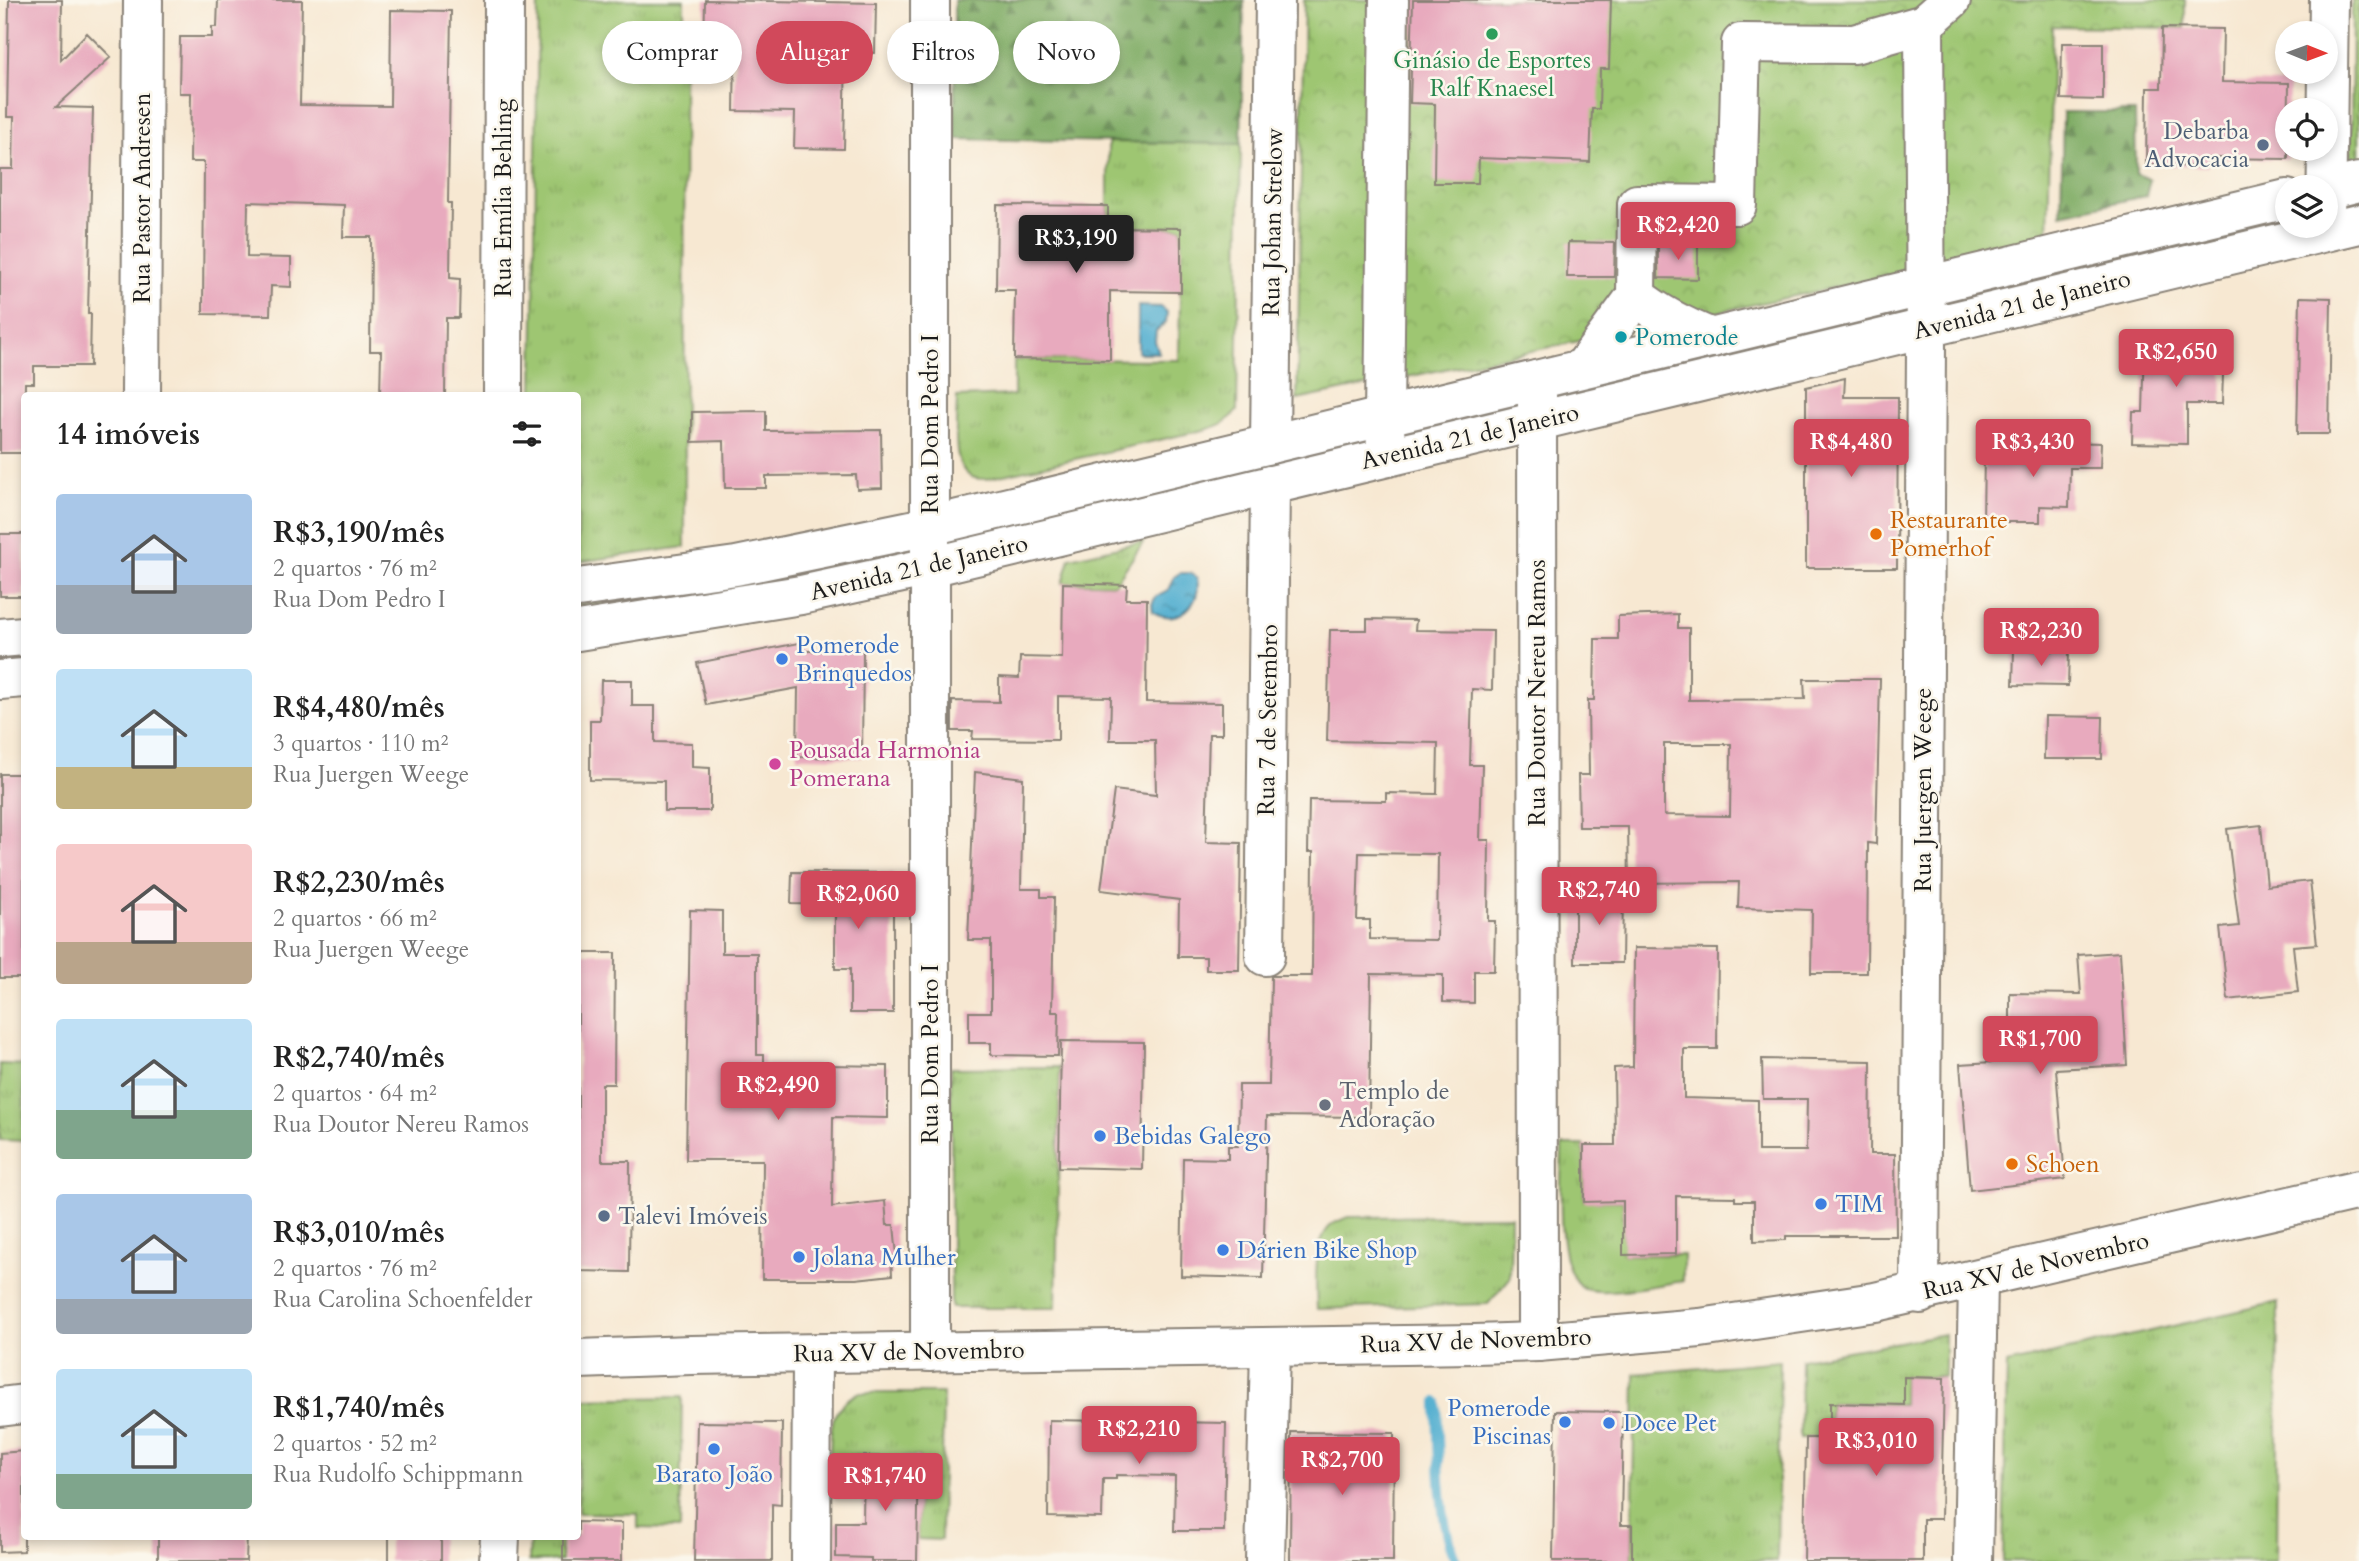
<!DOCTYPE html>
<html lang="pt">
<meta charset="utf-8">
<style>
body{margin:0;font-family:Cardo,serif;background:#f6f6f6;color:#222;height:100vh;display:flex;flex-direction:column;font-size:26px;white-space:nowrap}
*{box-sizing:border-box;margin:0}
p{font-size:23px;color:#767676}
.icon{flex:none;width:38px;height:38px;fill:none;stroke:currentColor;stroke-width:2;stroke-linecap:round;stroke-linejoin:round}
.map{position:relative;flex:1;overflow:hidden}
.details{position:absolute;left:21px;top:392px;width:560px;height:1148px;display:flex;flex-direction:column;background:#fff;border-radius:7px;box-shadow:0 4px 10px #0003}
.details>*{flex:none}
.banner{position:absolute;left:602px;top:21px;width:665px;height:63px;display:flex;gap:14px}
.needle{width:46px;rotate:91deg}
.fabs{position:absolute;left:2275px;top:21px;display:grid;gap:14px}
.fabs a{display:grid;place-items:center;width:63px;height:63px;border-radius:50%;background:#fff;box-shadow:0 4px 10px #0003;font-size:35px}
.price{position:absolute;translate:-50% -60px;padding:0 16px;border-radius:7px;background:#d1495b;color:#fff;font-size:23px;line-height:46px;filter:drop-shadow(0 2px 4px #0008)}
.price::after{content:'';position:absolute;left:50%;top:42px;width:21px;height:16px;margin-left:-10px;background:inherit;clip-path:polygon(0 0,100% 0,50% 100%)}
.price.selected{background:#222;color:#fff}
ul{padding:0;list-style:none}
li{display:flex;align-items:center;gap:21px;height:175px;padding:0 35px}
li span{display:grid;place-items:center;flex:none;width:196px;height:140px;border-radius:7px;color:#555}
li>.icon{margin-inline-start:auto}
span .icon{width:84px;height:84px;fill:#fffc;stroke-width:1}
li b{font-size:30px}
h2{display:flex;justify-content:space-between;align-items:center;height:84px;padding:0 35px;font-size:30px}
.pill{padding:0 24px;border-radius:32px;background:#fff;box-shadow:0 4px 10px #0003;font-size:24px;line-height:63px}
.pill.selected{background:#d1495b;color:#fff}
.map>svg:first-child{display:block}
.grass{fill:url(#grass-tufts);stroke:#5d7147;stroke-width:2}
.forest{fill:url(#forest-firs);stroke:#4d6440;stroke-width:2}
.park{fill:url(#park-crowns);stroke:#5d7147;stroke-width:2}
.water{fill:url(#water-ripples);stroke:#376676;stroke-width:2}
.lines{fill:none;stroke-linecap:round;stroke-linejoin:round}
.stream{stroke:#52afd0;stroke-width:10}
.building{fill:#e8aabe;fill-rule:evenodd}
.minor-casing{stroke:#8a8277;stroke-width:42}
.major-casing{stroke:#8a8277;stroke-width:42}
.minor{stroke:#fff;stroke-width:38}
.major{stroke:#fff;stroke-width:38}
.leisure-dot{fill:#2e9e5b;stroke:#fbf7ec;stroke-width:2.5}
.service-dot{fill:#5c6f8a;stroke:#fbf7ec;stroke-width:2.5}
.culture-dot{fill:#0f9aa8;stroke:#fbf7ec;stroke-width:2.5}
.food-dot{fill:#e8710a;stroke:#fbf7ec;stroke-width:2.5}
.shop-dot{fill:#3f7fe0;stroke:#fbf7ec;stroke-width:2.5}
.hotel-dot{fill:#d1479c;stroke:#fbf7ec;stroke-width:2.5}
.worship-dot{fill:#6b7280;stroke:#fbf7ec;stroke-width:2.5}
.labels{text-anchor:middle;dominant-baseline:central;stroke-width:5;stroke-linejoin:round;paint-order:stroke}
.leisure-label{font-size:24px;fill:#27864d;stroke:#fbf7ec}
.service-label{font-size:24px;fill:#4e5e75;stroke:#fbf7ec;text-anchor:end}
.street-label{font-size:24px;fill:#1c1c1c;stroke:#fbf7ec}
.culture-label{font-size:24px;fill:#0d838f;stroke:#fbf7ec;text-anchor:start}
.food-label{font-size:24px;fill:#c56008;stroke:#fbf7ec;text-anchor:start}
.shop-label{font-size:24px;fill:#366cbe;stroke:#fbf7ec;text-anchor:start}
.hotel-label{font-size:24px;fill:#b23c85;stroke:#fbf7ec;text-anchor:start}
.worship-label{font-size:24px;fill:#5b616d;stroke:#fbf7ec;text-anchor:start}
</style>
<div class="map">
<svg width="2359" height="1561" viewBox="0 0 2359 1561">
<defs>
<pattern id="grass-tufts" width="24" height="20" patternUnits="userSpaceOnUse" patternTransform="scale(1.75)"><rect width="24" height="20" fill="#9ec672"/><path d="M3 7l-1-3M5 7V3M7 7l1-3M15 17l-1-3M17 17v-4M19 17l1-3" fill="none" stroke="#88aa62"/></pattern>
<pattern id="forest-firs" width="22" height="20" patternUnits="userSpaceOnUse" patternTransform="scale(1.75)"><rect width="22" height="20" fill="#7eab64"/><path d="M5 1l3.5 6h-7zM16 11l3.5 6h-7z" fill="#668a52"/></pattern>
<pattern id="park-crowns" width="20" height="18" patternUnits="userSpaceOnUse" patternTransform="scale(1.75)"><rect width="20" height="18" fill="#9ec672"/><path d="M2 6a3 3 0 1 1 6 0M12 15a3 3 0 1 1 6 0" fill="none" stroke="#88aa62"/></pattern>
<pattern id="water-ripples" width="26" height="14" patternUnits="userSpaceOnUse" patternTransform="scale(1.75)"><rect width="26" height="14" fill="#52afd0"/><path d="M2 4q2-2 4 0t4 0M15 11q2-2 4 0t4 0" fill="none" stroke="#438ea8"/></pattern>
</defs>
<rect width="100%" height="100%" fill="#fbf7ec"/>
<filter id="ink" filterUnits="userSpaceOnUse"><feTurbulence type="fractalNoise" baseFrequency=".0143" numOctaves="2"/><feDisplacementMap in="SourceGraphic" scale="14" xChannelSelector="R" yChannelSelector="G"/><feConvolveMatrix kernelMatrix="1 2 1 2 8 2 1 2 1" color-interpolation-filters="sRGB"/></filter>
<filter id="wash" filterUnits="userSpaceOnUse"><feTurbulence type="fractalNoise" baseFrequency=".00686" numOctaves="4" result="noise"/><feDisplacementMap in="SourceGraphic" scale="28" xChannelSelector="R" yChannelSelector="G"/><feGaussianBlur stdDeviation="1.57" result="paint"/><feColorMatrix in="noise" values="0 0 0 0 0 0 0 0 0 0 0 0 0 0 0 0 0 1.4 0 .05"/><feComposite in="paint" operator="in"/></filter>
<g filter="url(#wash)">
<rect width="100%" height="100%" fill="#f7e8d2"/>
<!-- grass -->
<path class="grass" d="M538,0H684L685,547L578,562V396L533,395Z
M2352,0H2359V157L2351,159Z
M1108,142L1241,144L1237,411C1229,421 1220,425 1208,429L986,479C980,479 974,479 970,476C950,464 957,418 957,397L1014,395V359L1179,360L1181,228L1108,227Z
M2243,225L2246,237L2005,296L2002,285Z
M1835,322L1838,335L1658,379L1655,367Z
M1144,541L1115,584L1063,583L1070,558Z
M849,557L851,568L578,615V604L683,593Z
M0,1064L24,1065V1141L0,1140Z
M1060,1067L1056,1308H951V1068Z
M1562,1145H1584V1201H1623L1624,1255H1683V1281C1662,1284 1604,1296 1586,1289C1552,1276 1562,1177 1562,1145Z
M1511,1216L1510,1278L1488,1304L1317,1309C1316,1287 1312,1238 1333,1224C1337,1221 1343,1219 1348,1217Z
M2278,1302L2276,1561H2003L2007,1364Z
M1945,1334V1377H1904L1903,1404L1830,1403L1828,1438H1800L1801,1359Z
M1780,1361L1777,1561H1632L1635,1374Z
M858,1393H943L941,1540L917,1539L919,1457L830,1455C831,1426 829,1408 858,1393Z
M682,1397L680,1529L638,1528V1514L578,1513V1399Z
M530,1537H561V1561H529Z"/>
<!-- forest -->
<path class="forest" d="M954,0H1244L1241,144L955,139Z
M2063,112H2135L2136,174L2150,179L2146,196L2061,214Z"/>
<!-- park -->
<path class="park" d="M1304,0H2185V28L2052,26L2048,239L1842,286L1297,400Z"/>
<!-- water -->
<path class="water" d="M1138,306L1161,307L1167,312L1166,322L1156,331L1155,341L1159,353H1138Z
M1180,573H1190L1197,578C1203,605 1177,626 1153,612L1152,604L1156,596C1168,593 1171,589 1174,577Z"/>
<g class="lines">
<!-- stream -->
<path class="stream" d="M1437,1402C1439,1451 1437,1516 1456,1561"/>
</g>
<g id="blocks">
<!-- building -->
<path class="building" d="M9,0H62L61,60L87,33L111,57L56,107L93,108L88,314H91L90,366H34V383H25L24,453H0V169H13L14,117H7Z
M218,0H302L300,105L390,106L391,10L451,11L448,203H451L450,278L460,279L459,318H446L445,396H380L381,351H370L371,237H343L344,205L248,202L247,257L291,258V287L271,286L270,315L203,314L204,162H190L191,93H179L180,37H212V27H217Z
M705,0L876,3L875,53H846L844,149L794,148L795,112L734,111L735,51L704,50Z
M1413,0H1611L1609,69H1600L1599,109H1592L1590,162L1479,158L1478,183H1434L1435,104L1410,103Z
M2162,28L2223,29L2222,82L2289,83L2288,159L2208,158V167L2146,165L2147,88H2161Z
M2062,43H2103V100L2061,99Z
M997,205L1108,206V227L1181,228V292L1110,291V360L1014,359L1015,290H996Z
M1568,242L1615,243L1614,277H1567Z
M1658,244L1698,245V279L1658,278Z
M2300,297L2331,298L2329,434H2297Z
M2145,343L2224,345L2222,404H2187V444L2132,443L2133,412H2143Z
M1845,378L1844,397H1898L1897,568H1806V387Z
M766,411V431L881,430L882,488L857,489L856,475L766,476V488H725L724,441L692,442V412Z
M2030,441L2101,443L2100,468H2070L2069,507L2040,506V522H1983L1984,453L2030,454Z
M0,534H24V596H0Z
M1063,583L1127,585L1126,599H1147L1146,702L1222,703V734H1209L1206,842L1241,843L1239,970H1206V957H1178L1179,900L1101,890L1114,790L1156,795L1155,740H1110L1111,697L1058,696V740L972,739L973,731H952V701L999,702V677L1019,678L1020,657L1062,658Z
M1678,614V628H1689V700L1805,699L1804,679H1880L1876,844L1868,843L1867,973H1811L1812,910L1738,908L1739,882L1629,883L1628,827H1579L1578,775H1589L1588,700H1594L1595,639H1618V616ZM1664,744H1731L1730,816L1664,815Z
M1367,619L1416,620L1415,630L1493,631L1492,690L1472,689L1470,765H1482L1480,840H1489L1488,921H1495L1494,971H1474V1003L1443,1002V975L1371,974L1369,1117L1267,1116L1263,1278L1181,1276L1183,1158L1228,1159V1146H1238L1239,1085H1269L1271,976H1312L1313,852H1308L1309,800L1386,801V793L1437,794L1438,743L1327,741L1330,630H1367ZM1359,853L1438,854L1437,940L1370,939V920H1357Z
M799,643V651H863L862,758L797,757L798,688L706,705L697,663Z
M2014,650L2069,651L2068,686L2013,685Z
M601,680H632V706H655V742L692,743V767L710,768V811H664V781L590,780V720H600Z
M2045,716L2103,717L2102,759H2044Z
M975,772L1023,778L1021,889H1041V897H1054L1052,1012H1059L1058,1056L991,1055V1043H969V1012H991V940H968Z
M0,774H24V978H0Z
M2261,825L2267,886L2310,881L2317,944L2293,946L2298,992L2228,1000L2220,928L2239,926L2227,829Z
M792,872L893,873V1013H850V969H835V905L791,904Z
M1575,892H1623L1622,963H1575Z
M690,910L722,911V953H757V1055H764V1064L888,1066V1118L833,1117L832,1207L885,1201L887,1225H894L897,1256H891L892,1275L856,1279H762L763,1160H686Z
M1634,948L1718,949L1717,1049H1684V1098L1758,1100V1151H1806L1807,1099H1763L1762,1059L1871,1061L1870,1154H1895L1896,1236H1786V1240L1754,1241V1201H1735V1197L1676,1196V1254L1623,1255V1201L1584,1202V1145H1615L1614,1068L1633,1067Z
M2120,952L2127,1065L2056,1069L2065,1179L1970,1190L1960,1064L2010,1061V993L2081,994L2078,955Z
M578,953H615L614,1084H602V1161H630L629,1272L578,1271Z
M1061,1041L1144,1042L1142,1169L1059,1167Z
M1904,1377L1944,1378L1941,1519H1923V1561H1804L1806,1438H1830V1403L1904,1405Z
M1555,1411L1623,1412L1621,1525H1632V1561H1553Z
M1049,1420L1226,1423L1224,1531H1174L1175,1476L1116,1475V1479H1103L1102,1518L1048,1517Z
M697,1422L782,1423L781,1505L772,1504V1561H694Z
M1291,1432L1394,1433L1393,1561H1290Z
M24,1451V1551L0,1552V1453Z
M864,1456L919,1457L917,1561H871V1558L836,1557V1522H863Z
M578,1522L622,1523V1561H563V1536H578Z
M158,1536H247L246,1561H158Z
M389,1536H441V1561H389Z"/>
</g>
</g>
<g filter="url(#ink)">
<use href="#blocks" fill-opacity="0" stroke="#8a8277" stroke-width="2"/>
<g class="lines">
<!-- minor casing -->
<g class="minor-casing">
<path id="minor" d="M930,0V1352
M2326,222L2329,0
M1636,296L1637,204L1737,205L1741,43L1854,44L1924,24
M1583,368L1636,296C1659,315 1684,327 1712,338
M1537,380L1538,1342
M141,396L143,0
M503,396L504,0
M1270,444L1275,0
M1387,457L1384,417L1389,0
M1265,956L1270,485
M1920,1294L1926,348L1924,24L1951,0
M499,1561L500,1536
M811,1561L812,1354
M1265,1561L1270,1348
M1973,1561L1978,1280"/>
</g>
<!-- major casing -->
<g class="major-casing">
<path id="major" d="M2326,190L2359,182
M578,588L736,566L930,526L2287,199
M578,631L801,595L930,567L2359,224
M0,638L24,636
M0,680L24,678
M578,1359L691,1355L1475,1344L1538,1342L1700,1328L1875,1302L2359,1190
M0,1407L24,1404"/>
</g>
<!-- minor -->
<use href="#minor" class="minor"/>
<!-- major -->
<use href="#major" class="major"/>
</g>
</g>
<!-- markers -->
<circle class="leisure-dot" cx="1492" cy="34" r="7"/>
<g class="service-dot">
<circle cx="2263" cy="145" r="7"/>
<circle cx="604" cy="1216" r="7"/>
</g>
<circle class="culture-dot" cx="1621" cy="337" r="7"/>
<g class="food-dot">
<circle cx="1876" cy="534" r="7"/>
<circle cx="2012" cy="1164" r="7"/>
</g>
<g class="shop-dot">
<circle cx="782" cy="659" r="7"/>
<circle cx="1100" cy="1136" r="7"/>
<circle cx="1821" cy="1204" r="7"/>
<circle cx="1223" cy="1250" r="7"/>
<circle cx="799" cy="1257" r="7"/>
<circle cx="1565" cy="1422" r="7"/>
<circle cx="1609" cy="1423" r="7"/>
<circle cx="714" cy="1449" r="7"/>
</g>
<circle class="hotel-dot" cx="775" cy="764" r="7"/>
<circle class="worship-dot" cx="1325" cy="1105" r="7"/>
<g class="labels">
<!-- leisure labels -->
<g class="leisure-label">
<text x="1492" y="60">Ginásio de Esportes<tspan x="1492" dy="28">Ralf Knaesel</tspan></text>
</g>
<!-- service labels -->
<g class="service-label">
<text x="2249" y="131">Debarba<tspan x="2249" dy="28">Advocacia</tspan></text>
<text x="618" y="1216" text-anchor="start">Talevi Imóveis</text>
</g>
<!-- street labels -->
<g class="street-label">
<text transform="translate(142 198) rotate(-90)">Rua Pastor Andresen</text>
<text transform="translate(503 198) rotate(-90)">Rua Emília Behling</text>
<text transform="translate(1273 222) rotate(-89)">Rua Johan Strelow</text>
<text transform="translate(2022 305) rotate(-14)">Avenida 21 de Janeiro</text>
<text transform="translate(930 424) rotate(-90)">Rua Dom Pedro I</text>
<text transform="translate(1470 437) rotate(-13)">Avenida 21 de Janeiro</text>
<text transform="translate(919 568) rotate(-13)">Avenida 21 de Janeiro</text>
<text transform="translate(1537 693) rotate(-90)">Rua Doutor Nereu Ramos</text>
<text transform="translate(1268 720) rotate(-89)">Rua 7 de Setembro</text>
<text transform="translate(1923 790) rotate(-90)">Rua Juergen Weege</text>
<text transform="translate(930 1054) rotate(-90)">Rua Dom Pedro I</text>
<text transform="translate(2036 1266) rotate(-13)">Rua XV de Novembro</text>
<text transform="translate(1476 1341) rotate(-2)">Rua XV de Novembro</text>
<text transform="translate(909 1352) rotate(-1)">Rua XV de Novembro</text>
</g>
<!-- culture labels -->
<g class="culture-label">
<text x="1635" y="337">Pomerode</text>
</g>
<!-- food labels -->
<g class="food-label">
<text x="1890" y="520">Restaurante<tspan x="1890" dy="28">Pomerhof</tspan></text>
<text x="2026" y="1164">Schoen</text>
</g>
<!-- shop labels -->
<g class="shop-label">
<text x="796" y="645">Pomerode<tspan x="796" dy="28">Brinquedos</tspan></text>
<text x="1114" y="1136">Bebidas Galego</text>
<text x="1835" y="1204">TIM</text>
<text x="1237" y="1250">Dárien Bike Shop</text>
<text x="813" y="1257">Jolana Mulher</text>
<text x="1551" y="1408" text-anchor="end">Pomerode<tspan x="1551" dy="28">Piscinas</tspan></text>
<text x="1623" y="1423">Doce Pet</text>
<text x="714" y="1474" text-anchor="middle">Barato João</text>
</g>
<!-- hotel labels -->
<g class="hotel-label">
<text x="789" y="750">Pousada Harmonia<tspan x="789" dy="28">Pomerana</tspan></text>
</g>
<!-- worship labels -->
<g class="worship-label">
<text x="1339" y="1091">Templo de<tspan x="1339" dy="28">Adoração</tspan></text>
</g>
</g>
</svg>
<div class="fabs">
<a><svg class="needle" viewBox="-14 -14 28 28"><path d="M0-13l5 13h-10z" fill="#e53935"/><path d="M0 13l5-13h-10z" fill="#767676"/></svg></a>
<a><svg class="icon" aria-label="locate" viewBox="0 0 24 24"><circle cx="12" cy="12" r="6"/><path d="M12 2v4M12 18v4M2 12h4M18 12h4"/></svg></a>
<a><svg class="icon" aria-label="layers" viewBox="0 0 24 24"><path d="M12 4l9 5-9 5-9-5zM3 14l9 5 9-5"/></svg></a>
</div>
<b class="price" style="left:1678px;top:262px">R$2,420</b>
<b class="price selected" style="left:1076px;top:275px">R$3,190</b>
<b class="price" style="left:2176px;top:389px">R$2,650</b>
<b class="price" style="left:1851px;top:479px">R$4,480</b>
<b class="price" style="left:2033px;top:479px">R$3,430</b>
<b class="price" style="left:2041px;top:668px">R$2,230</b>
<b class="price" style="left:1599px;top:927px">R$2,740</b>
<b class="price" style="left:858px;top:931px">R$2,060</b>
<b class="price" style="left:2040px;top:1076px">R$1,700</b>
<b class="price" style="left:778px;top:1122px">R$2,490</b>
<b class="price" style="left:1139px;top:1466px">R$2,210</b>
<b class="price" style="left:1876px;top:1478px">R$3,010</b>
<b class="price" style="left:1342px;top:1497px">R$2,700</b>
<b class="price" style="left:885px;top:1513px">R$1,740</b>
<div class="banner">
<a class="pill">Comprar</a>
<a class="pill selected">Alugar</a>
<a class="pill">Filtros</a>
<a class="pill">Novo</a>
</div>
<section class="details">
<h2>14 imóveis<svg class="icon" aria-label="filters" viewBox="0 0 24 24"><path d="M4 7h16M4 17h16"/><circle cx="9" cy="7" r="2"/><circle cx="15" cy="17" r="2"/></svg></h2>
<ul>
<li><span style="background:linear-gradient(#a9c7e8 65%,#9aa5b1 0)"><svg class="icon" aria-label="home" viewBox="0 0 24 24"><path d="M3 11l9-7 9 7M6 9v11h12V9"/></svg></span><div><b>R$3,190/mês</b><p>2 quartos · 76 m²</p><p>Rua Dom Pedro I</p></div></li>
<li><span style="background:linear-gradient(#bfe0f5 70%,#c2b280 0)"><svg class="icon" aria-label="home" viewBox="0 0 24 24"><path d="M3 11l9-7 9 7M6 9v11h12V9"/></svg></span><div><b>R$4,480/mês</b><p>3 quartos · 110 m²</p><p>Rua Juergen Weege</p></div></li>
<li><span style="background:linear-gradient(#f6c9c9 70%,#b9a48a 0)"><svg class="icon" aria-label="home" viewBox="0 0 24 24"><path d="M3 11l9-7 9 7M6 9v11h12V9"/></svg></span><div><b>R$2,230/mês</b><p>2 quartos · 66 m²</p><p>Rua Juergen Weege</p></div></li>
<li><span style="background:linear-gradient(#bfe0f5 65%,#7fa58c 0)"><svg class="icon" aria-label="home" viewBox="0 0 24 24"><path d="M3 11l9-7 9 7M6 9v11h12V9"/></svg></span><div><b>R$2,740/mês</b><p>2 quartos · 64 m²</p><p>Rua Doutor Nereu Ramos</p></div></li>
<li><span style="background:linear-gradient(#a9c7e8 75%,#9aa5b1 0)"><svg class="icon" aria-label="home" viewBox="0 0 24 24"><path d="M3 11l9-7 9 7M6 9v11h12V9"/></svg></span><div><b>R$3,010/mês</b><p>2 quartos · 76 m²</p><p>Rua Carolina Schoenfelder</p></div></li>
<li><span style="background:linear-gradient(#bfe0f5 75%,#7fa58c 0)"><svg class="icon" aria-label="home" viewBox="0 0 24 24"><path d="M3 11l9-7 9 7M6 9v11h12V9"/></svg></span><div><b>R$1,740/mês</b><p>2 quartos · 52 m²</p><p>Rua Rudolfo Schippmann</p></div></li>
</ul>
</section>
</div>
